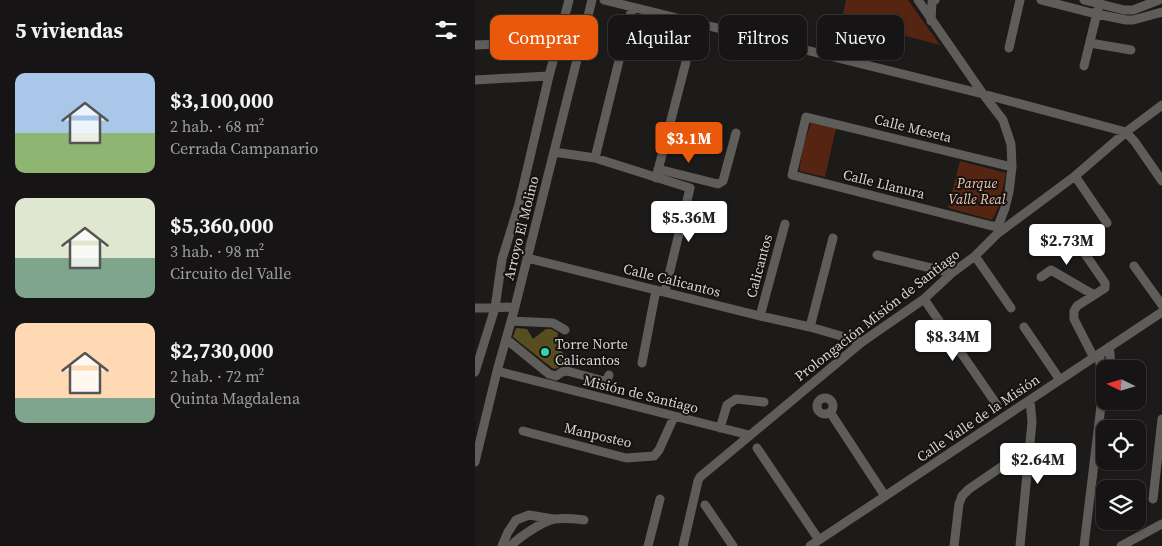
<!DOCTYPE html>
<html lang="es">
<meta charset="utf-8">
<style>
body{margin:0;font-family:"Source Serif 4",serif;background:#1f1d1d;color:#f1f3f6;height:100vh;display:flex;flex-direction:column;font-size:19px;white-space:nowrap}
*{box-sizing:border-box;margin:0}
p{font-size:16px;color:#9e9ea0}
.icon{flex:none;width:28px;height:28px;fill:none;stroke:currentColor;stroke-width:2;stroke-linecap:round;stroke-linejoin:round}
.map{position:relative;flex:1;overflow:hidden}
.sheet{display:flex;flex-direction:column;background:#161414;width:475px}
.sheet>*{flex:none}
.guide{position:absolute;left:15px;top:15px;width:475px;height:45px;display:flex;gap:10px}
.needle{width:32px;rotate:275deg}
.controls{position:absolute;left:621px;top:360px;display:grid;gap:10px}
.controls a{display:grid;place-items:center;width:50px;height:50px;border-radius:10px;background:#161414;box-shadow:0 1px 4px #0004,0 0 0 1px #353334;font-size:25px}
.price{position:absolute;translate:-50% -42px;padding:0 11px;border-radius:5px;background:#fff;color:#222;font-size:16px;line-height:32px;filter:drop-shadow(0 1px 2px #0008)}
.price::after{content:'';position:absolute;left:50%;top:30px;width:15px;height:11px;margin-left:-8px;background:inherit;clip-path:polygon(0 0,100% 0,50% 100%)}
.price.active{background:#ea580c;color:#fff}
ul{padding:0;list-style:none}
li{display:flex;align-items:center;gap:15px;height:125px;padding:0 15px}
li span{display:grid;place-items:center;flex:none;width:140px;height:100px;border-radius:10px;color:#555}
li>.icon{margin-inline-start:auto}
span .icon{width:60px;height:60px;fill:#fffc;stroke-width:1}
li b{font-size:21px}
h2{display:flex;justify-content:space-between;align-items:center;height:60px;padding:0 15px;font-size:21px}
.pill{padding:0 18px;border-radius:10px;background:#161414;box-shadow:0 1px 4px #0004,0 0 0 1px #353334;font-size:18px;line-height:45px}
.pill.active{background:#ea580c;color:#fff}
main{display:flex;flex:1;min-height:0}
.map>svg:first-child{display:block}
.green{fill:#552511}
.building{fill:#584d1e}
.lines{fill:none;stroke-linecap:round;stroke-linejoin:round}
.minor{stroke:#5e5d5a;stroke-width:9}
.poi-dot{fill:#34d4a8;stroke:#141211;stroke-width:2}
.labels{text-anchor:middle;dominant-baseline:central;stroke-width:4;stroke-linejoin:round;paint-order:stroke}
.street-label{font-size:14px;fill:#d6d5d4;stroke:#141211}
.park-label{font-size:14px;font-style:italic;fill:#f3c6b4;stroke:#141211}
.poi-label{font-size:14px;fill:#d6d5d4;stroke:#141211;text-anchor:start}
</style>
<main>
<section class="sheet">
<h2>5 viviendas<svg class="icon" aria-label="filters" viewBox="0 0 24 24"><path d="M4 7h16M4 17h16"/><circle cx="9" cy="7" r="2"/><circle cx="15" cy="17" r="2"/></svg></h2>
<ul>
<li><span style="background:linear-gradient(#a9c7e8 60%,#8fb573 0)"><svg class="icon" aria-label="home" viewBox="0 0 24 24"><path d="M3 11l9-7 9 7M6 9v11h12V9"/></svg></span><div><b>$3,100,000</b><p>2 hab. · 68 m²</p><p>Cerrada Campanario</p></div></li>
<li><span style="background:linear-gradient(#dfe7d0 60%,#7fa58c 0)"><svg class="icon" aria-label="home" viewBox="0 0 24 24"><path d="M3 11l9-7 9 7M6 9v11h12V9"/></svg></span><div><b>$5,360,000</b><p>3 hab. · 98 m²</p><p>Circuito del Valle</p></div></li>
<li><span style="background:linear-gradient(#ffd9b3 75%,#7fa58c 0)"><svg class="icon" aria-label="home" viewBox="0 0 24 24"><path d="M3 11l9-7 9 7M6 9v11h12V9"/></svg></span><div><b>$2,730,000</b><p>2 hab. · 72 m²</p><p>Quinta Magdalena</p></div></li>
</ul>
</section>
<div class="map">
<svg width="687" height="546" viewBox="0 0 687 546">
<rect width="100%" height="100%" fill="#1d1b1a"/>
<!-- green -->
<path class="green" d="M371,0H433L465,45L367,19Z
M336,123L361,128L350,177L324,171L328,147Z
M485,161L531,173L524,206L517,220L473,208Z"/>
<!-- building -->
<path class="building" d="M41,328L52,329L58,339L71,329H76L83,333L82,340L83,348L91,356L87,366L80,369L77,368L38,337Z"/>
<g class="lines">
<!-- minor -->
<path class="minor" d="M129,0L508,94L651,132L660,142L687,181
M443,0L508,94L528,120L536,144L537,167L534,192L530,208L523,226V231
M566,0L617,13L651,20H658L687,12
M609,0L649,10H658L684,0
M456,21L457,2L460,0
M615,43L656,50
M0,45L83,42
M534,48L545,0
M609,66L623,9
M0,80L74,76
M79,152L120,158L215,188L190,291
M120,158L157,8
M183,169L243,184L248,181L261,133
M600,176L632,223
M181,178L221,23
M523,226H517L317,175L331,117L537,167
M608,251L630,283V288L602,306L599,311V319L619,358
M402,255L477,273
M500,256L536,308
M52,258L285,316L335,327L387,342
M659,266L687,305
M566,277L576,270L619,295
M449,299L522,405
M0,308L40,307
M285,316L310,224
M36,321L78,323L90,330
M335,327L358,238
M549,327L585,380
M31,339L74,374L81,376L87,372L92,371L129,381L132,380L134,375
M625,353V365L630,374
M167,363L181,290
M633,369C637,362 635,354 634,347
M22,371L274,435
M0,372L20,308L27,259L44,204L74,76L94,0
M342 406a8 8 0 1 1 16 0a8 8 0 1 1-16 0Z
M355,412L410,496
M245,428L252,405L261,399L289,402
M48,431L151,458L179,456L184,450L199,417
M282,448L344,540
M0,462L22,371L40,307L117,0
M678,499L687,419
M230,505L258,546
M27,546L33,532L41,520L54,515L78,519
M36,546C44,537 68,521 80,519C89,518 100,519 109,520
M173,546L185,499
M208,546L223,481L225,477L387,342L449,299L477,273L500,256L522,234L600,176L651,132L687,105
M335,546L687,312
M479,546L484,504L487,496L494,489L554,448
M545,546L557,422L555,400
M609,546L630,373
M646,546L687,524"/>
</g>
<!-- markers -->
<circle class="poi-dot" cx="70" cy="352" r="5"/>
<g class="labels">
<!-- street labels -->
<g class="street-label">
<text transform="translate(438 128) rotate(14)">Calle Meseta</text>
<text transform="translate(409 184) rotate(14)">Calle Llanura</text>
<text transform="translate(46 228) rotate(-76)">Arroyo El Molino</text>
<text transform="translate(284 266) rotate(-75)">Calicantos</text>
<text transform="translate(197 280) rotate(14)">Calle Calicantos</text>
<text transform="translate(402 315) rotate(-38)">Prolongación Misión de Santiago</text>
<text transform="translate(166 394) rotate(14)">Misión de Santiago</text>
<text transform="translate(503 418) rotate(-34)">Calle Valle de la Misión</text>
<text transform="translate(123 435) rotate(13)">Manposteo</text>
</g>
<!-- park labels -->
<g class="park-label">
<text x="502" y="183">Parque<tspan x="502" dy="16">Valle Real</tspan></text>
</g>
<!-- poi labels -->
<g class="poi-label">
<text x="80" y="344">Torre Norte<tspan x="80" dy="16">Calicantos</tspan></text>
</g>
</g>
</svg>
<div class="controls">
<a><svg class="needle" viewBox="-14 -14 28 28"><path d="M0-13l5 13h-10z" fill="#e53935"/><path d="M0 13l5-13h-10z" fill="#9e9ea0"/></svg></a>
<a><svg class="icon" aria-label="locate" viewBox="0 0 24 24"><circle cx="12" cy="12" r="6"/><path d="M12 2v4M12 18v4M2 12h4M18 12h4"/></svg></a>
<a><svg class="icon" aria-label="layers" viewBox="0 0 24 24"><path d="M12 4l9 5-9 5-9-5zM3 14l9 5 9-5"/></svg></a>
</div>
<b class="price active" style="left:214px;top:164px">$3.1M</b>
<b class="price" style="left:214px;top:243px">$5.36M</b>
<b class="price" style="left:592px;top:266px">$2.73M</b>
<b class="price" style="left:478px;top:362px">$8.34M</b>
<b class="price" style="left:563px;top:485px">$2.64M</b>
<div class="guide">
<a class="pill active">Comprar</a>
<a class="pill">Alquilar</a>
<a class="pill">Filtros</a>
<a class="pill">Nuevo</a>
</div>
</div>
</main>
